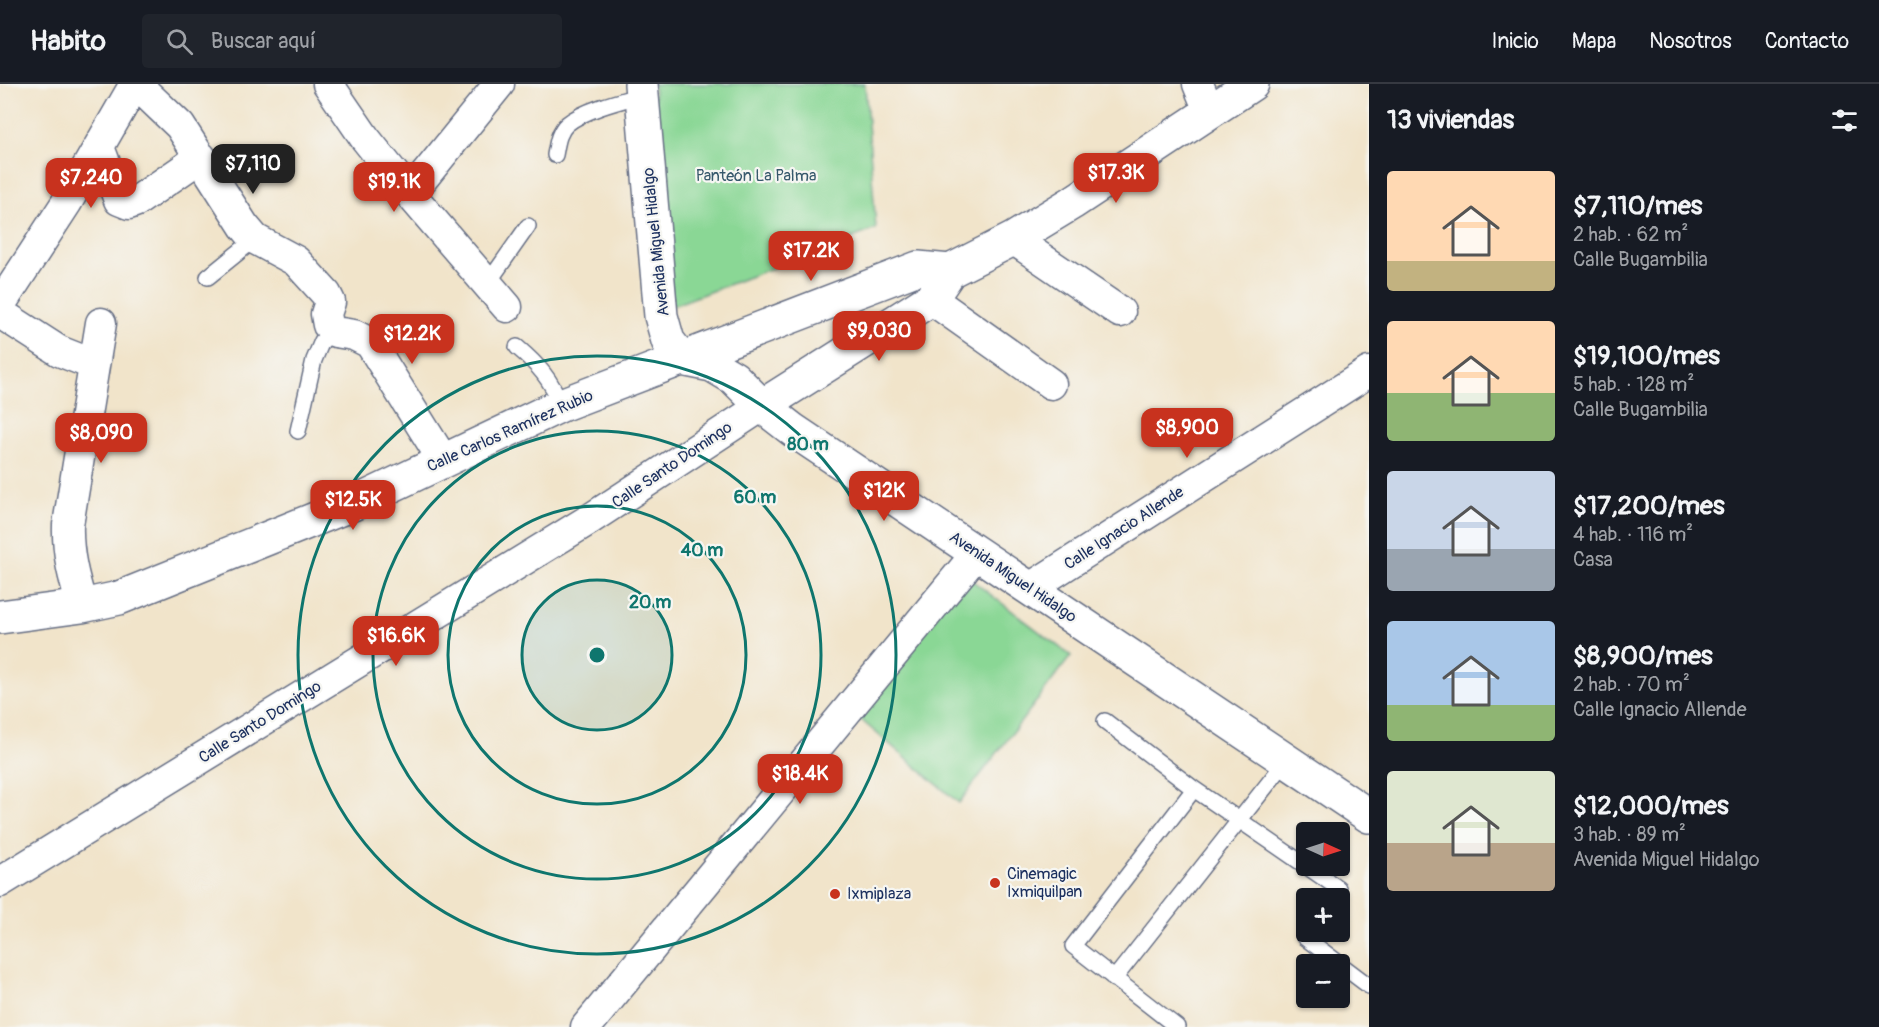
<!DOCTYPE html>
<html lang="es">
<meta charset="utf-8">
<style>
body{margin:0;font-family:Pangolin,sans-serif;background:#20242c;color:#f1f3f6;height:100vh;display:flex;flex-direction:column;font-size:22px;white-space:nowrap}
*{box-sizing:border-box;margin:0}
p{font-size:20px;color:#9ea1a6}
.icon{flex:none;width:33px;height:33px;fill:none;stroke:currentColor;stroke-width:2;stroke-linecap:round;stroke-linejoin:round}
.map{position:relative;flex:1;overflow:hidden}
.drawer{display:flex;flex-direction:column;background:#171b24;width:510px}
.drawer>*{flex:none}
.needle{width:39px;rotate:93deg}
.controls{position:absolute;left:1296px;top:738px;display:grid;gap:12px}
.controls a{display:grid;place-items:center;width:54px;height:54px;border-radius:6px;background:#171b24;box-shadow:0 2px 4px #0004;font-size:30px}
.price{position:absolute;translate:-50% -51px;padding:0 14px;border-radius:12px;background:#c8321e;color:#fff;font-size:20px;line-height:39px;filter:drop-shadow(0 2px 3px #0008)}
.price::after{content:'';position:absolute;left:50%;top:36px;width:18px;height:14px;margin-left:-9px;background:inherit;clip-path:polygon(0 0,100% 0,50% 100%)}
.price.selected{background:#222;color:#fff}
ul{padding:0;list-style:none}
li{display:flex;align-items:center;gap:18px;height:150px;padding:0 18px}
li span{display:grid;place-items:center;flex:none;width:168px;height:120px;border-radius:6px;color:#555}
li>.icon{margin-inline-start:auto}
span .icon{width:72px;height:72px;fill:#fffc;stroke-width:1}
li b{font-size:26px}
h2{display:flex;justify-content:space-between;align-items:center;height:72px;padding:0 18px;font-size:26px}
header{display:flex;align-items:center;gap:36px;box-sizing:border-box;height:84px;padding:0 30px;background:#171b24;border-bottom:2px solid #363941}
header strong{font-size:28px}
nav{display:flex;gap:33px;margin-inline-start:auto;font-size:21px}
.search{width:420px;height:54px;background:#20242c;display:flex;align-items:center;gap:15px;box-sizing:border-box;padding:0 21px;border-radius:6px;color:#9ea1a6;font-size:22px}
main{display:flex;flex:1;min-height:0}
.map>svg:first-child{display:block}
.green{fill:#8ad795;stroke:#52837a;stroke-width:1.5}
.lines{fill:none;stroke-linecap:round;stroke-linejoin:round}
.lane-casing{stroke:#666e84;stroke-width:18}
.street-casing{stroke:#666e84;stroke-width:33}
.secondary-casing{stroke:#666e84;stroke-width:36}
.lane{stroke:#fff;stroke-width:15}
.street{stroke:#fff;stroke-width:30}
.secondary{stroke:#fff;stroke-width:33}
.ring{fill:none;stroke:#0f766e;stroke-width:3}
.poi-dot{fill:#c8321e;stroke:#f6f6f2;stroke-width:2}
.labels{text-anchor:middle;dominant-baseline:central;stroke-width:4.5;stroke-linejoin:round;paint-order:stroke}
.park-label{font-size:16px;fill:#37596c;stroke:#f6f6f2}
.street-label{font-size:16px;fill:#1b2f5e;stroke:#f6f6f2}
.poi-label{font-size:16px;fill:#1b2f5e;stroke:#f6f6f2;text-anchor:start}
.centre{fill:#0f766e;stroke:#f6f6f2;stroke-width:3}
.ring-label{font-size:18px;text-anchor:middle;font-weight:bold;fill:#0f766e;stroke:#f6f6f2;stroke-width:4.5;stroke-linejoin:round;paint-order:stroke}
</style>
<header>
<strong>Habito</strong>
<div class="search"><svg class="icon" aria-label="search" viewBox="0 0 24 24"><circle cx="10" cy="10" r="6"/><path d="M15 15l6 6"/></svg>Buscar aquí</div>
<nav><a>Inicio</a><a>Mapa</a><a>Nosotros</a><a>Contacto</a></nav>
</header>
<main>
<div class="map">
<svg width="1369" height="943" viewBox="0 0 1369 943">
<rect width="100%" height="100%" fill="#f6f6f2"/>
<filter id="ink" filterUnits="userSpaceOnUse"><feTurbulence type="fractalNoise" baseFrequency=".0167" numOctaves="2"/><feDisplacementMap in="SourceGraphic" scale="12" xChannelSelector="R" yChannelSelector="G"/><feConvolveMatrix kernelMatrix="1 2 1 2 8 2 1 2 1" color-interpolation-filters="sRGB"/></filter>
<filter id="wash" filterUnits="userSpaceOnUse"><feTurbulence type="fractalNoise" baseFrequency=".008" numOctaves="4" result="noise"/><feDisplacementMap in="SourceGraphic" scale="24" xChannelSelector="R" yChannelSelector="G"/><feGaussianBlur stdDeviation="1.35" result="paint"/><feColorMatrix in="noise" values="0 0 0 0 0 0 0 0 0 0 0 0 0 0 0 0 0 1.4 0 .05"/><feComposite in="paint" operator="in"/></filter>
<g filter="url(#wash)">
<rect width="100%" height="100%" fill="#f1e4ca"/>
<!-- green -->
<path class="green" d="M653,0H865L876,145L672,222Z
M965,491L1071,572L959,719L854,630Z"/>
</g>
<g filter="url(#ink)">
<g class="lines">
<!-- lane casing -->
<g class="lane-casing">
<path id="lane" d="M555,71C557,61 558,48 567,40C584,26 620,17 642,11
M208,193L255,155
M488,199L528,142
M517,263C538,281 551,295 561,321
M298,347L314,276L322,257L335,248
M1105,637L1194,705L1073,862L1177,943
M1194,705L1338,804L1331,814
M1308,848L1304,853L1369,902
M1114,895L1286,677"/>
</g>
<!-- street casing -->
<g class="street-casing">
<path id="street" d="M136,0L180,42L244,142L255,155L296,177L326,210L330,218L326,230L328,241L335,248L354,251L370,259L443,376
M328,0L365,54L410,110L507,223
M1198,0L1209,27
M99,63L119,116L129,120L137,117L201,73
M410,110L499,0
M1013,155L1120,228
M931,215L1051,300
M0,221L67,118L135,0
M0,229L59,267L92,280
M1030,504L1369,288
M82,522C74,495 67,470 68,441L101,239
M0,798L587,437L762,322
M586,943L977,469"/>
</g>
<!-- secondary casing -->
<g class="secondary-casing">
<path id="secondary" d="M641,0L661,232L668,257L682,275L712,281L734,294L762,322L793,346L1369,732
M762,322L931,215L950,187L1013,155L1072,119L1252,0
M0,533L82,522L119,514L355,419L561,321L918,184L950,187"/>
</g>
<!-- lane -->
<use href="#lane" class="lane"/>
<!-- street -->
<use href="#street" class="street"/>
<!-- secondary -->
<use href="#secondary" class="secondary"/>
</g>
</g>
<!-- distance rings -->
<circle cx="597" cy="571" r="75" fill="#0f766e" fill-opacity=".12"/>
<g class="ring">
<circle cx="597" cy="571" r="75"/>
<circle cx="597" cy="571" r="149"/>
<circle cx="597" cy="571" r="224"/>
<circle cx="597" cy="571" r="299"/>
</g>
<!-- markers -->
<g class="poi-dot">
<circle cx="995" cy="799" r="6"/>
<circle cx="835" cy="810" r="6"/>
</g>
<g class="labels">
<!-- park labels -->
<g class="park-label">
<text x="756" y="92">Panteón La Palma</text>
</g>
<!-- street labels -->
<g class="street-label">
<text transform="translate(656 158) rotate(-96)">Avenida Miguel Hidalgo</text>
<text transform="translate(510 347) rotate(-24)">Calle Carlos Ramírez Rubio</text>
<text transform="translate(672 381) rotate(-34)">Calle Santo Domingo</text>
<text transform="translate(1124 444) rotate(-33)">Calle Ignacio Allende</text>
<text transform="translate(1013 493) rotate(34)">Avenida Miguel Hidalgo</text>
<text transform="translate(260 638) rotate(-32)">Calle Santo Domingo</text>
</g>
<!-- poi labels -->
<g class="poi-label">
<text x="1007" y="790">Cinemagic<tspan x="1007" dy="18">Ixmiquilpan</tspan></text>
<text x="847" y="810">Ixmiplaza</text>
</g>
</g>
<circle cx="597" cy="571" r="9" class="centre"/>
<g class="ring-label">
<text x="808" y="366">80 m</text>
<text x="755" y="419">60 m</text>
<text x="702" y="472">40 m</text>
<text x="650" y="524">20 m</text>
</g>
</svg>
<div class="controls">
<a><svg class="needle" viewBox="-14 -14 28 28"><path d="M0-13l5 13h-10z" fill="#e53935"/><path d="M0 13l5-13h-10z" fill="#9ea1a6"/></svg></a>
<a>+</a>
<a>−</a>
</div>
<b class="price selected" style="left:253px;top:111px">$7,110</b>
<b class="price" style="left:1116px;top:120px">$17.3K</b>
<b class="price" style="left:91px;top:125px">$7,240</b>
<b class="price" style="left:394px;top:129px">$19.1K</b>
<b class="price" style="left:811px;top:198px">$17.2K</b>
<b class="price" style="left:879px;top:278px">$9,030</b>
<b class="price" style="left:412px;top:281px">$12.2K</b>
<b class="price" style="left:1187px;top:375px">$8,900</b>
<b class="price" style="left:101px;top:380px">$8,090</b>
<b class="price" style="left:884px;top:438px">$12K</b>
<b class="price" style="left:353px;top:447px">$12.5K</b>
<b class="price" style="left:396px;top:583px">$16.6K</b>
<b class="price" style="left:800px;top:721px">$18.4K</b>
</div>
<section class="drawer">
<h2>13 viviendas<svg class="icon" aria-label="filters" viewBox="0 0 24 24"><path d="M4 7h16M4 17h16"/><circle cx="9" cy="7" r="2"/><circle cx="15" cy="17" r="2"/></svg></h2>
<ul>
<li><span style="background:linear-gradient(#ffd9b3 75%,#c2b280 0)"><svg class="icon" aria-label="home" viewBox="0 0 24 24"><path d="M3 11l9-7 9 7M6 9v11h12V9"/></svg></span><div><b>$7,110/mes</b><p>2 hab. · 62 m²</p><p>Calle Bugambilia</p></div></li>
<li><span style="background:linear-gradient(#ffd9b3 60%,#8fb573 0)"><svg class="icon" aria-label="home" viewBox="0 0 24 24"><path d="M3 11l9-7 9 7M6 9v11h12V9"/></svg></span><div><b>$19,100/mes</b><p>5 hab. · 128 m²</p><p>Calle Bugambilia</p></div></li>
<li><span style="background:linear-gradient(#c9d6e8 65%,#9aa5b1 0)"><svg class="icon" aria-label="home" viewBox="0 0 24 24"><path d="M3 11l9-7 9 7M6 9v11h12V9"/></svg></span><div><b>$17,200/mes</b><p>4 hab. · 116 m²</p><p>Casa</p></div></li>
<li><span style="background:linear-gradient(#a9c7e8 70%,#8fb573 0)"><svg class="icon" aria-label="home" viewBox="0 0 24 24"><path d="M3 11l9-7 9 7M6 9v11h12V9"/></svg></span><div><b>$8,900/mes</b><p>2 hab. · 70 m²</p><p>Calle Ignacio Allende</p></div></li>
<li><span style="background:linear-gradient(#dfe7d0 60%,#b9a48a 0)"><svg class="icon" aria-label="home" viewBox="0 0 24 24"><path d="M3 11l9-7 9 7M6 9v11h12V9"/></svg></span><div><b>$12,000/mes</b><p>3 hab. · 89 m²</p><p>Avenida Miguel Hidalgo</p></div></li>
</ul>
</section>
</main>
